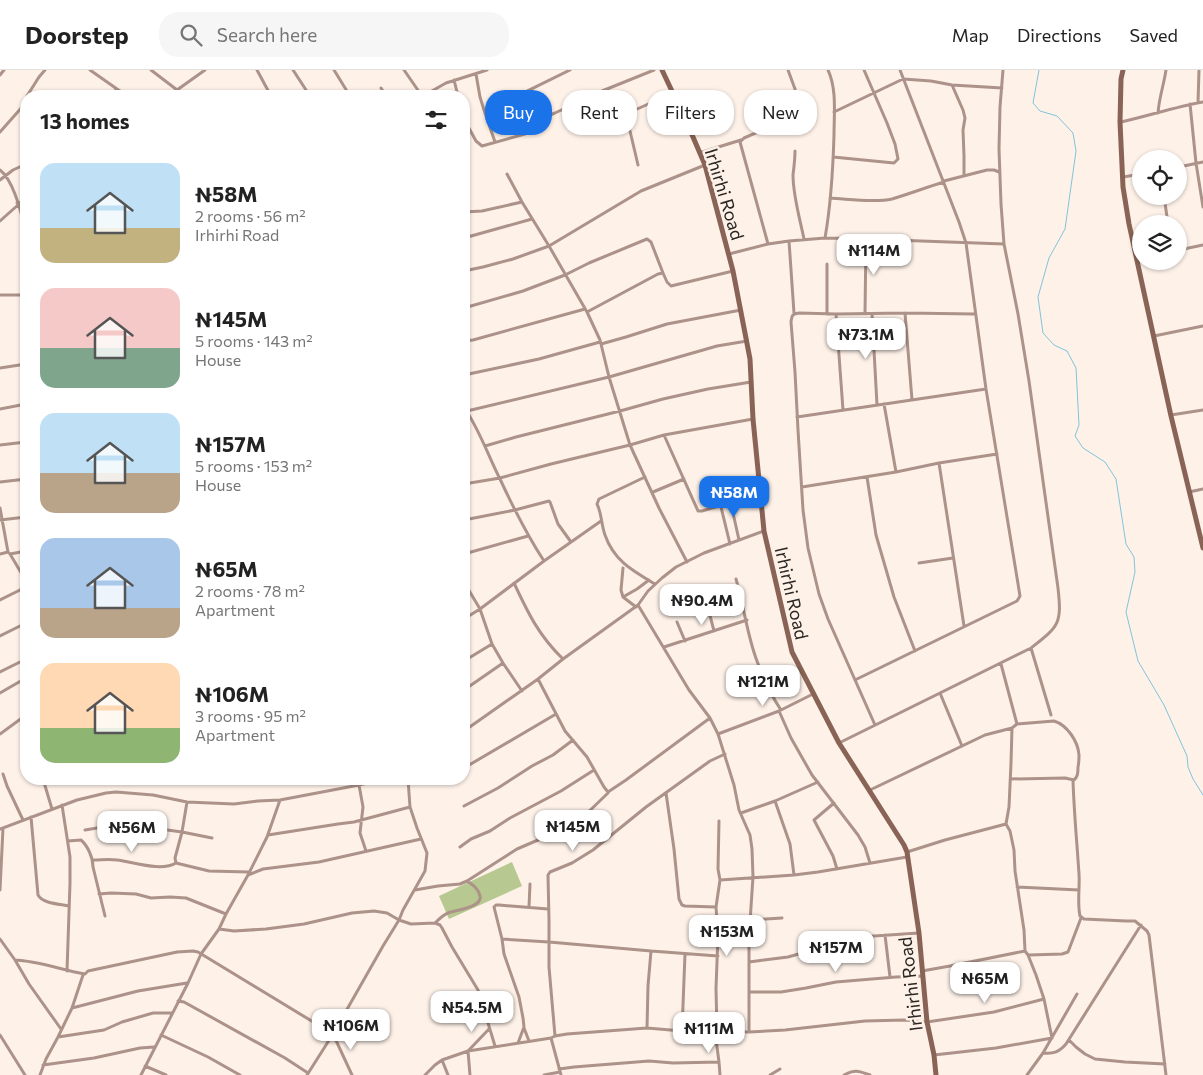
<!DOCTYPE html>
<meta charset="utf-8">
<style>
body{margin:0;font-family:Commissioner,sans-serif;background:#f6f6f6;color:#222;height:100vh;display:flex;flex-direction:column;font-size:19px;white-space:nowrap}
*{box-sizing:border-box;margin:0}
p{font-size:16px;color:#767676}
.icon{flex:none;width:28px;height:28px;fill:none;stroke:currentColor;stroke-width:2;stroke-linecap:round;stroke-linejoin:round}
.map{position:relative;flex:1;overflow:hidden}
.panel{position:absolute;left:20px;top:20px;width:450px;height:695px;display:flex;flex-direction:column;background:#fff;border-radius:20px;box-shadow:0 1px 4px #0004}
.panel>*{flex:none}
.guide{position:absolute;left:485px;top:20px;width:475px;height:45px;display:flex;gap:10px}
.buttons{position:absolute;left:1132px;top:80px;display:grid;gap:10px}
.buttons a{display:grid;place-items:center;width:55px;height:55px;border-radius:50%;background:#fff;box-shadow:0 1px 4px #0004;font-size:25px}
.price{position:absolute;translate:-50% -42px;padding:0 11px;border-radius:10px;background:#fff;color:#222;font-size:16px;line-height:32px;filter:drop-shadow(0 1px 2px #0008)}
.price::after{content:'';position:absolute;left:50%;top:30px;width:15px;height:11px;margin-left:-8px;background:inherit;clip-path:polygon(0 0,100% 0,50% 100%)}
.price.on{background:#1a73e8;color:#fff}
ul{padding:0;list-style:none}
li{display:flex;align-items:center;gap:15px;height:125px;padding:0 20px}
li span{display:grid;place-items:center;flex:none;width:140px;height:100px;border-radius:15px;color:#555}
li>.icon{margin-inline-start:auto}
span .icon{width:60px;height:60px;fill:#fffc;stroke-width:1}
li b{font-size:21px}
h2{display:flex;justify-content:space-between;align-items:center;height:60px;padding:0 20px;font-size:21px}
.pill{padding:0 18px;border-radius:20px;background:#fff;box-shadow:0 1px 4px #0004;font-size:18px;line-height:45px}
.pill.on{background:#1a73e8;color:#fff}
header{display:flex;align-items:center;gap:30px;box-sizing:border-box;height:70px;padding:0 25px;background:#fff;border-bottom:1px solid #e0e0e0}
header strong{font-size:24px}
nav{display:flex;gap:28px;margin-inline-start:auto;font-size:18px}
.search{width:350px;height:45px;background:#f6f6f6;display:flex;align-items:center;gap:12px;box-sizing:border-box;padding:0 18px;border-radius:20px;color:#767676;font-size:19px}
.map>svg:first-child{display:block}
.forest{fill:#b7c890}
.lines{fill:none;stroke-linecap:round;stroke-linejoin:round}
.stream{stroke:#81c3de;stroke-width:1}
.street{stroke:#ac9288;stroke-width:3}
.secondary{stroke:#896456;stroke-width:5}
.labels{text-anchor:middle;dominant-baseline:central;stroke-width:5;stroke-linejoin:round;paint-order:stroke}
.street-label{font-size:18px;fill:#2a2623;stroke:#fdf1e8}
</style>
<header>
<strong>Doorstep</strong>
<div class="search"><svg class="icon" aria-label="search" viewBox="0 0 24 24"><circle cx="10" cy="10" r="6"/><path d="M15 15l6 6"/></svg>Search here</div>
<nav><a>Map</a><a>Directions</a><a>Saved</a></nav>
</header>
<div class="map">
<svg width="1203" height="1005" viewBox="0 0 1203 1005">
<rect width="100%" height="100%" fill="#fdf1e8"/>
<!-- forest -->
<path class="forest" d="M512,792L522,816L449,849L439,826Z"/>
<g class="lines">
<!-- stream -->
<path class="stream" d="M1039,0L1033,33L1040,41L1057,46L1073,63L1076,81L1065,159L1049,188L1038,227L1043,263L1054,275L1067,281L1076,298L1079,355L1075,366L1083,378L1105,392L1116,409L1126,474L1134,487L1135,502L1126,542L1138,591L1164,635L1187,686L1188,697L1193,709L1203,725"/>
<!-- street -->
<path class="street" d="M90,0L127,26
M151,0L185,26
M257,0L271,26
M293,0L310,26
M334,0L350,26
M404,0L422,26
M476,4L480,27L484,40L505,32L570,0
M0,5L4,0
M454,10L458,26
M952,15L963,40L965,48L963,60L964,86V106
M381,18L386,26
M177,20L205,0
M27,26L39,7L45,0
M110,26L117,19
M302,26L308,23
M423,26L446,13L487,0
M1198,33L1199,0
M1190,34L1196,93L1203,137
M484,40L495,72
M834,42L903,9L931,11L952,15L1002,18
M1158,43C1159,28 1164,14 1166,0
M464,49L476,71L482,76L525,64L526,63L525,56L528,54L555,43L602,21L654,0
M1121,52C1148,46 1175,37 1203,32
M0,62L23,36L26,29
M795,81C795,89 794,97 793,105C793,126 800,149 804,169
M699,83L741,70
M833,87L894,93L898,89L895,74L887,53L864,0
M638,95L626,44L673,23
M1179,97L1203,92
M0,100C14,111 21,143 26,161
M507,104L522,132L549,176L587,242L600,270L609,307L630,375L659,438L687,492
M1123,107L1141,104
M0,110L13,100L26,94
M944,111L987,100H994L999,102
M1164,126L1168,154
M830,128C849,129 874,133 892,129C909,124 927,117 944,112
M17,133L26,131
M464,142L482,141L522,132
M0,151L18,135
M464,168L532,149
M825,168C831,134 833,99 834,65C834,44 837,19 828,0
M789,171L794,243
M768,174L740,72L744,68L783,51L786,39L795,29L796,24L795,19L788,0
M1179,180L1203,175
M729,184L768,174L789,171L825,168L866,169L1004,174
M827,194V244
M464,201L483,197L513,189L549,176L641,121L705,95
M0,225H26
M464,238L523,221L565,205L589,193L647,169L651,172L663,203
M587,242L658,204L663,203L667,212L671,216L733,201
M905,243L912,330
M836,244L843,340
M865,244L866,169
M872,244L877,335
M1154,266L1203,256
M464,271L473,270L585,239
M601,274L626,267L667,254L741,240
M0,298L26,294
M464,305L539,289L600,272
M464,337C479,359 488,385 500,409C513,437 527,465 544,491
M0,339L26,334
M467,341L609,307L717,276L747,271
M1171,345L1203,340
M797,347L986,319
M464,350L469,347
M664,365L698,441H702L719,436L721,437L730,474
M0,375L26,372
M485,376L516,367L620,341L663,329L708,319L751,312
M939,393L964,556
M896,402L939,393L997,384
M645,407L599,429L597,434C602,444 601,454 605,465C614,491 633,501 655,514
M867,407L876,465L894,527L915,581
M0,412L26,409
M464,414L500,408L551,394L630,375L664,365L753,349
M802,417L896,402L884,334
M653,422L684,409
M1189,422L1203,419
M0,438L8,482L10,484L26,511
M733,443L739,470
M0,450L26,447
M464,450L515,440L549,431L550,432L558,454L571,472
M0,484L8,482
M10,484L26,481
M464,484L528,466
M919,493L953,488
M623,498L621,520L623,527L636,537
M736,509C744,536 747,565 757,591C763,608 771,625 781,640
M464,512L480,539L492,574L503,593L522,621
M514,513C528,543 539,566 563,589
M623,527L637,519L649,510
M0,530L20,520L26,515
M707,534L714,561
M638,535L689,620L710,648L718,664L734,715L739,740L750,765L752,779L753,807L749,867V962
M464,549L480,539L544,491L601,451
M677,552L685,571
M0,566L26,553
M664,577L747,550
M1031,578L1051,645
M464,591L492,574
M1001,594L1017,654
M0,602L26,589
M538,609L565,661L587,687L604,717L608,722L626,710L710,648
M855,610L1017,531L1020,526L986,319L966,173L959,152L900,0
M464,620L503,593
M0,623L26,608
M940,623L962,676
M779,641L791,668L812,705L858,765L865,777L870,793
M875,655L828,549L819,524L808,478L803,440L798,360L795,302L791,252C792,245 792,244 799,243L836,244L905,243L975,244
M464,661L538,609L563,589L638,535L648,521L662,508L676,497L704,483L764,461
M0,664L26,645
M718,664L779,641L813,624
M839,673L1031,578C1059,556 1062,554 1058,518L1029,311L1018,244L1004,174L1001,134L999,79L1000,37L1003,0
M464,698L556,644
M3,704L7,716L23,750
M43,709L52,739
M1010,709L1065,708L1074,710
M359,715L363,737L360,763L366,781
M870,720L985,665L1012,658L1017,654L1054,651C1067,655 1078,671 1079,685C1079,689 1079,693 1078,697C1078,703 1078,707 1073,711C1074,742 1077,773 1079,804C1080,818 1077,832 1080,846L1084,849L1126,851H1135L1147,861L1149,865L1166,1005
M666,723L674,779L679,829L682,835L685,836L716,837
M775,731L790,774L794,805
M187,732L182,762L175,788L176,793L209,801L249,802
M834,733L814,750L833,786L837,799
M62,735L70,787V813L67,901
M464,736L498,718L532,696L553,685L573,670
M741,743L775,731L818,712
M31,747L38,825C43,834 60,834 69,836
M0,759L77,730L106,723L116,722L153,725L187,732L234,734L258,731L280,730L359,715L384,709
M85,760L109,756L131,755L182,762L212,768
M267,767L268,765L338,754L354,752L410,737
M68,771L81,770C88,776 93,788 93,797L105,846
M460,777L471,769L490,761L510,748L561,721L594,700
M907,782L945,770L1006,754
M93,790C101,790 109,789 117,790C134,792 161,802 176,793
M248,805L263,799L319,792L421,769
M720,810L794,805L818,802L907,787
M1017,817L1079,820
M0,820L3,758
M415,820L438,816L460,814L467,811L517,779L566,758L579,751L608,723
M99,824L111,823L136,824L151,828L170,827L186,828L226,844
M529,837L530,814
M750,850L782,848
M435,853C439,849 443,845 448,843C456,840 483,837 480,826C478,818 473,815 467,811
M219,859L234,861L266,859L304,854L352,843L374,841L387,843L399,850L411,854L435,853L440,855L442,858L452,877L478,920L495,976
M885,865L890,907
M0,869L15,890L29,914L61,959
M502,869L549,872L651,881L648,916L647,958
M651,881L718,886
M1029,885L1062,884L1068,882L1081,848
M15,890C39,891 61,900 85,904L88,901L177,882L193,881L198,882L333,964L352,1005
M749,892L788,887L859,867L919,863
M922,901L950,896L1025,881
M750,922H781L806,918L836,912L896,907L923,906
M178,931L184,932L285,988L308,1003
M72,938L138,921L187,913
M524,958L529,971
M682,961L685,884
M715,962L719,992L720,1005
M717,962L716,918L718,866L716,837L720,810L718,799L719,751
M0,965L25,1005
M161,965L208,987L240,1005
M555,966L549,897V850L548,805L550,802L572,793L593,780L646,737L710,691L725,684
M58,967L104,960L122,952L153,943H172
M551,968L561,1005
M1069,970L1076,977L1085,984L1095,989L1125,992L1165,994
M518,973L524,957L523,948L519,927L504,884L502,869L494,837L496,835H499L548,839
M1043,983C1054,984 1059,982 1066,974L1141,855
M934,985L996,978L1052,968L1044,929L1036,905L1028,885L1025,881L1024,860L1015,801L1014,780L1010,761L1006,754L1009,737L1011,693L1012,658
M442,990L448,1005
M43,995L94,988L140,978L154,977
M145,996L166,1005
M559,999L574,997L649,991L673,993L719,992
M40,1005L46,989L58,967L72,938L83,905L84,904
M141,1005L188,913L201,884L219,859L226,844L248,805L267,767L280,730
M307,1005L333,964L383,876L399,850L403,840L425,801L427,783L417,758L410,737L408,709
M425,1005L435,995L442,990L468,981L551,968L555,966L567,964L647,958L682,961L749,962L785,960L865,951L904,950L927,952L994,942L1044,929
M470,1005L468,981L489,959
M544,1005L560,1002
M770,1005L780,999
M844,1005C855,999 859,1001 870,1005
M1027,1005L1043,983L1077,924"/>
<!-- secondary -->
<path class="secondary" d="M662,0L687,53L705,95L733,201L750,289L753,349L764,461L792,582L839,673L904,775L907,782L919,863L927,952L934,985L936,1005
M1123,0L1121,9L1120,52L1123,117L1129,154L1171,346L1203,478"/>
</g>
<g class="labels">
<!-- street labels -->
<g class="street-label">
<text transform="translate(725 124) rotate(73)">Irhirhi Road</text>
<text transform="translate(792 523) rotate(77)">Irhirhi Road</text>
<text transform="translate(910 914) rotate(-97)">Irhirhi Road</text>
</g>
</g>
</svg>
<div class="buttons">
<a><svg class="icon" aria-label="locate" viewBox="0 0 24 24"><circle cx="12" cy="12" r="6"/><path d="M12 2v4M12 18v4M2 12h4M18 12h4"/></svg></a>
<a><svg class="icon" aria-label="layers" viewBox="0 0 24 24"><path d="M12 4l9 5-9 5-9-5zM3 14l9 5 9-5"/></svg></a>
</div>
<b class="price" style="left:874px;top:206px">₦114M</b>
<b class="price" style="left:866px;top:290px">₦73.1M</b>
<b class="price on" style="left:734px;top:448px">₦58M</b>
<b class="price" style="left:702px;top:556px">₦90.4M</b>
<b class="price" style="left:763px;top:637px">₦121M</b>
<b class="price" style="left:573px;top:782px">₦145M</b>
<b class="price" style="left:132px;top:783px">₦56M</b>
<b class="price" style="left:727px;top:887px">₦153M</b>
<b class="price" style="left:836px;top:903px">₦157M</b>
<b class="price" style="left:985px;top:934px">₦65M</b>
<b class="price" style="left:472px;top:963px">₦54.5M</b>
<b class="price" style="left:351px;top:981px">₦106M</b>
<b class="price" style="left:709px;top:984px">₦111M</b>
<div class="guide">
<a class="pill on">Buy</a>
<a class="pill">Rent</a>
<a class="pill">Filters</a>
<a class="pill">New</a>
</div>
<section class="panel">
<h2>13 homes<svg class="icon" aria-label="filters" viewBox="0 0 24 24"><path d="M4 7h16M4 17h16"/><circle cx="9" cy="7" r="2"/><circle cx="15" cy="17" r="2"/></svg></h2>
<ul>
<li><span style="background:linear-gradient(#bfe0f5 65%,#c2b280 0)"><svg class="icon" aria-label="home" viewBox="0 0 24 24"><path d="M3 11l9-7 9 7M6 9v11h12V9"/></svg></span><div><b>₦58M</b><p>2 rooms · 56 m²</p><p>Irhirhi Road</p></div></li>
<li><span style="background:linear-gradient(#f6c9c9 60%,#7fa58c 0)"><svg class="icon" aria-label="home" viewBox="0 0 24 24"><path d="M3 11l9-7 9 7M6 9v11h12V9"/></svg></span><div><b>₦145M</b><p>5 rooms · 143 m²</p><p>House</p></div></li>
<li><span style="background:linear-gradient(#bfe0f5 60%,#b9a48a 0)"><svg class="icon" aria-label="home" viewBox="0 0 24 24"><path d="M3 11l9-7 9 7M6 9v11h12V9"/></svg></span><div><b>₦157M</b><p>5 rooms · 153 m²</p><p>House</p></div></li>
<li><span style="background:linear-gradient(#a9c7e8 70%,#b9a48a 0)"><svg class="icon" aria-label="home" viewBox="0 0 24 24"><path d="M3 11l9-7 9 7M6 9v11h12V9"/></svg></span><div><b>₦65M</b><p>2 rooms · 78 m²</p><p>Apartment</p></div></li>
<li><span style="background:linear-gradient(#ffd9b3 65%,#8fb573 0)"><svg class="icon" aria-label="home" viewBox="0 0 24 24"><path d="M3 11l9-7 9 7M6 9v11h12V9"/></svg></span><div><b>₦106M</b><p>3 rooms · 95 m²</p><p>Apartment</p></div></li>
</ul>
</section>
</div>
